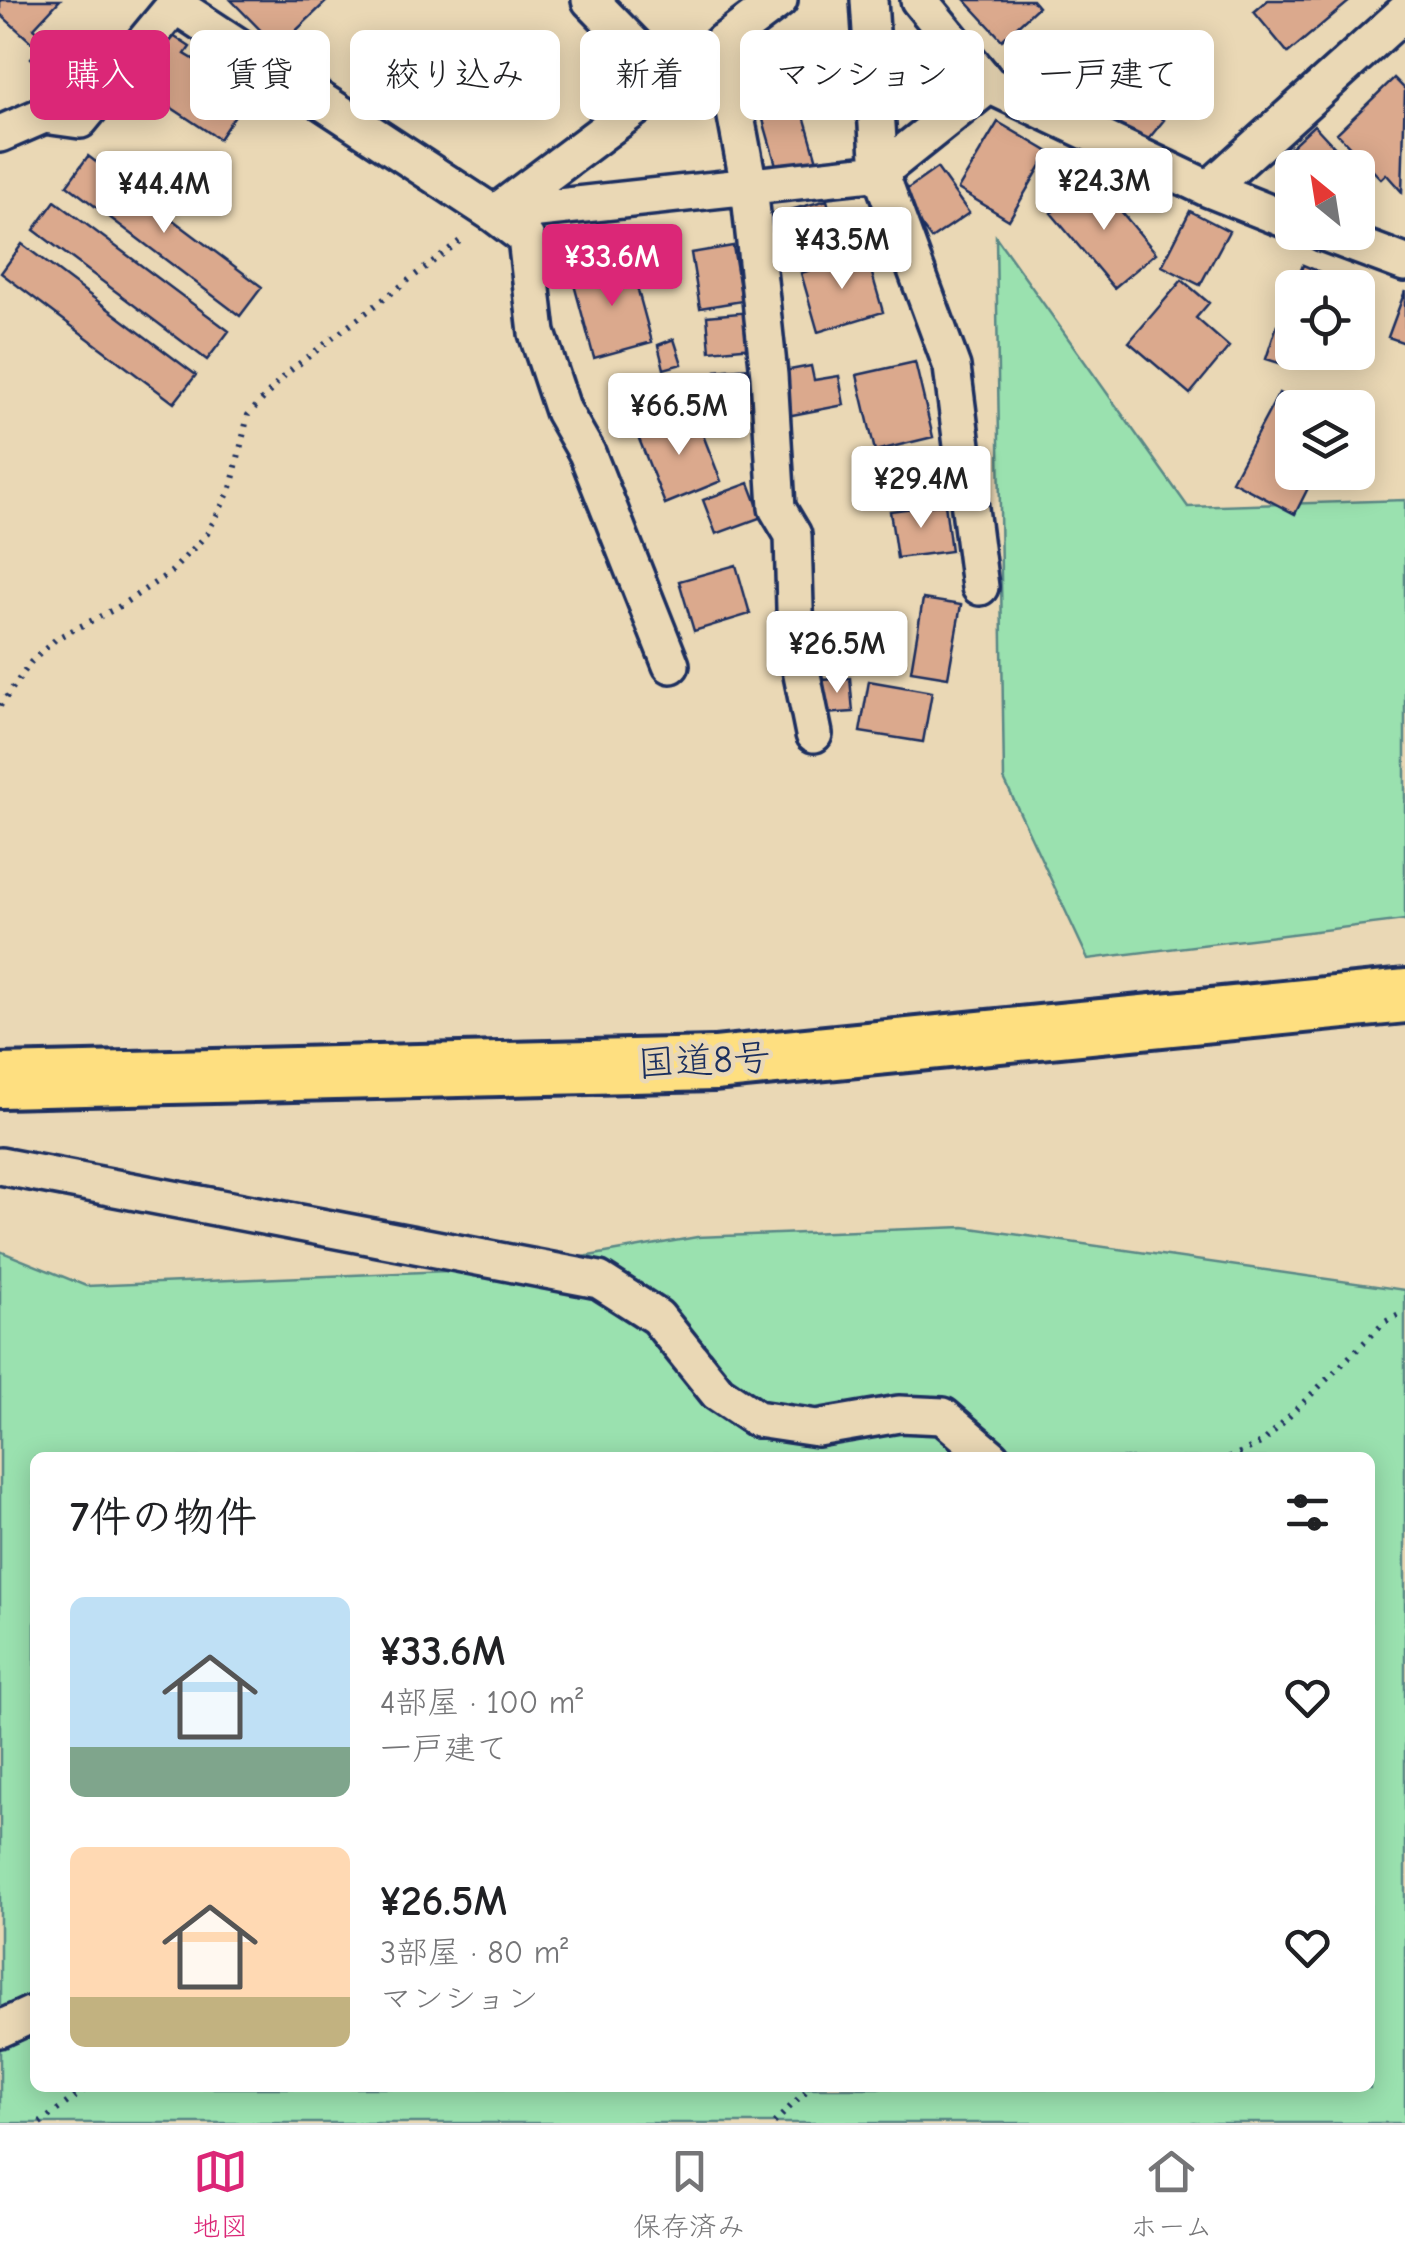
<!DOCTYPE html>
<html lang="ja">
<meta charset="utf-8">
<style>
body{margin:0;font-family:"Comic Neue","Klee One",sans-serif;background:#f2f2f2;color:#202124;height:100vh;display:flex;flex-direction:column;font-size:38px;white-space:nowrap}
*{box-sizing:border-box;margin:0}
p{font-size:32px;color:#757577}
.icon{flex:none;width:55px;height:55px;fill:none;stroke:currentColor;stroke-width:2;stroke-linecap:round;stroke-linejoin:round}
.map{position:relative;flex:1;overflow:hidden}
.side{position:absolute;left:30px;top:1452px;width:1345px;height:640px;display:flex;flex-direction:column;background:#fff;border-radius:15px;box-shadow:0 5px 25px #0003}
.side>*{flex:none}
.guide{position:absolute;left:30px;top:30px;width:1345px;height:90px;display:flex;gap:20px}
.needle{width:65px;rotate:330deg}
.tools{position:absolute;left:1275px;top:150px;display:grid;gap:20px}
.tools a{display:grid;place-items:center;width:100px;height:100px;border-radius:15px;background:#fff;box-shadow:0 5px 25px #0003;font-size:50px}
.price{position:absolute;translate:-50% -85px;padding:0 22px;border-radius:10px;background:#fff;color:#222;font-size:32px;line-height:65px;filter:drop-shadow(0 2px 5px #0008)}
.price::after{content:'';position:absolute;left:50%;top:60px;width:30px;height:22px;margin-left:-15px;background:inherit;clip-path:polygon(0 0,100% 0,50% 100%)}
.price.current{background:#db2777;color:#fff}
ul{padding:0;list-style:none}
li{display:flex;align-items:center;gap:30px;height:250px;padding:0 40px}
li span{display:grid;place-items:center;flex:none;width:280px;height:200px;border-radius:15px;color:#555}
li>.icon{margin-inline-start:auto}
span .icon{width:120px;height:120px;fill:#fffc;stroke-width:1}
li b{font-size:42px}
h2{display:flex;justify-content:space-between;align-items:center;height:120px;padding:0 40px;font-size:42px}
.chip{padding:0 35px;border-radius:15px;background:#fff;box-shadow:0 5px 25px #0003;font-size:35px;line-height:90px}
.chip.current{background:#db2777;color:#fff}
.dock{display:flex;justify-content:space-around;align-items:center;height:140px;border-top:2px solid #e0e0e0;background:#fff;font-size:28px;color:#757577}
.dock a{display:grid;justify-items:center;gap:5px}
.dock .current{color:#db2777}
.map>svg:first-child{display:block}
.green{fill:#9ae1af;stroke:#5a8886;stroke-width:2.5;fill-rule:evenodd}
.building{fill:#dba98d;stroke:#1b2f5e;stroke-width:2.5}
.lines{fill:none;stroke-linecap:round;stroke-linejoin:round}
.minor-casing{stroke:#1b2f5e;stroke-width:42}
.highway-casing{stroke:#1b2f5e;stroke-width:60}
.path{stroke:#1b2f5e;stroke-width:6;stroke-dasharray:2.5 8;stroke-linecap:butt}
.minor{stroke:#ead8b5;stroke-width:35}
.highway{stroke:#fedf80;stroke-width:52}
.labels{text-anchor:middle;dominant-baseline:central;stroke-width:9;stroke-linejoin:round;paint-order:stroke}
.street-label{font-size:38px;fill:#1b2f5e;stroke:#ead8b5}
</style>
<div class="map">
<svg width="1405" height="2123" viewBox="0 0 1405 2123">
<rect width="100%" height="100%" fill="#ead8b5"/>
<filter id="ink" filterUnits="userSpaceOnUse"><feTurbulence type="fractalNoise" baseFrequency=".01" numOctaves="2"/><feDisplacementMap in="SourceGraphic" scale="20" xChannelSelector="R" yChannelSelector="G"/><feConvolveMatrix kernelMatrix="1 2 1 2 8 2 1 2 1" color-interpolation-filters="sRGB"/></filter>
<g filter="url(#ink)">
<!-- green -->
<path class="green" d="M996,237L1188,507L1405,500V920L1088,959L1004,779Z
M964,1227L1405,1290V2123H0V1251L86,1286L520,1268L697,1237ZM35,1458H1370V2088H35Z"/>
<!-- building -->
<path class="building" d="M0,0H60L34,28L86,75L66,98L33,69L37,64L31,58L39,49L0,14Z
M231,0H328L278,48Z
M965,0H1032L1038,7L1002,40Z
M1268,0H1351L1288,53L1254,12Z
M167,32L190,47L185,54L250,93L219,139L155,97L139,120L118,106Z
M903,38L951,94L927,116L889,72L899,63L888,50Z
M1070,48L1116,81L1091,114L1046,82Z
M1394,78L1405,89L1402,192L1386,174L1381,179L1337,133Z
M1130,93L1164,120L1137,153L1103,127Z
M801,105L817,161L778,172L762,116Z
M998,122L1049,152L1009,220L958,189Z
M1314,125L1338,151L1320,168H1295L1283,154Z
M88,156L262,287L240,316L67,185Z
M937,168L969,213L931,239L899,195Z
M1093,178L1156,253L1114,288L1051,213Z
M827,200L835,231L780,245L772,215Z
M55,201L229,331L207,360L34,230Z
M1190,211L1229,231L1200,285L1162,266Z
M22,244L196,375L174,403L1,273Z
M733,246L742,301L700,308L691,253Z
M866,253L883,312L818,332L801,273Z
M630,261L652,342L594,358L572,277Z
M1303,265L1341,281L1338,288H1294Z
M1182,280L1209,303L1196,318L1229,347L1190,394L1129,342Z
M1405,291V343L1388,337Z
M750,312L753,347L710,351L707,316Z
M1277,325L1292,330L1289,366L1266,359Z
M674,339L682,364L664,369L658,345Z
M915,362L933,437L875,451L857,375Z
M811,366L814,380L839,376L844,405L787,416L779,372Z
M761,367L765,406L721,411L716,371Z
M1279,393L1306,408H1292V472H1316L1295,514L1232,481Z
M694,412L721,481L665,504L637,434Z
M749,483L762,517L716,534L703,500Z
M945,504L951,551L897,558L890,511Z
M736,565L750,614L694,631L679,581Z
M923,599L961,605L948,677L911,671Z
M850,678L853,712L823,714L821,680Z
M869,681L932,692L923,742L860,732Z"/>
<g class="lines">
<!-- minor casing -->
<g class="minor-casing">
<path id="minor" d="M590,0L670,82
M869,0L880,172L952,367L980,587
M919,0L989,85
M175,5L494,214L880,172L989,85L1209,189L1292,222
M722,42L749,186L769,375L777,508L793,535L796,645L814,734
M0,134L44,115L80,120L179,0
M1209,189L1405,12
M1322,232L1405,263
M671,665L587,453L563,411L537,333L526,238L494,214L779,0
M0,1166L599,1280L657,1317L718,1393L757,1419L817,1428L899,1414L943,1416L992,1458
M0,2029L35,2013"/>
</g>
<!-- highway casing -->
<g class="highway-casing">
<path id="highway" d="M0,1081L714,1064L1405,996"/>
</g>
<!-- path -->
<path class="path" d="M0,706L31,662L57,638L117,608L171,572L207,534L231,488L248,415L287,373L465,237
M1229,1458L1263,1442L1385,1322L1405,1312
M40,2123L87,2088
M774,2123L809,2088"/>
<!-- minor -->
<use href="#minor" class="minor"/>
<!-- highway -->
<use href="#highway" class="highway"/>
</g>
</g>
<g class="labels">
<!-- street labels -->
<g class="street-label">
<text transform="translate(704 1061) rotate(-3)">国道8号</text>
</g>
</g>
</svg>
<div class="tools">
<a><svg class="needle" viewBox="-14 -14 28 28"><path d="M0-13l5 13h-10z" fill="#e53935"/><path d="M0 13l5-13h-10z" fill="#757577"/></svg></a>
<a><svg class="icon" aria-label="locate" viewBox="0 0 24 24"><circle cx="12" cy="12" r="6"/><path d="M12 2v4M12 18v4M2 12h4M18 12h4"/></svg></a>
<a><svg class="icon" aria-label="layers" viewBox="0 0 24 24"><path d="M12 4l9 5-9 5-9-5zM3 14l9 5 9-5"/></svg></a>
</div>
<b class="price" style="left:1104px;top:233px">¥24.3M</b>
<b class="price" style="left:164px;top:236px">¥44.4M</b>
<b class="price" style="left:842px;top:292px">¥43.5M</b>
<b class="price current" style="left:612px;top:309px">¥33.6M</b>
<b class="price" style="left:679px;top:458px">¥66.5M</b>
<b class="price" style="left:921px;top:531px">¥29.4M</b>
<b class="price" style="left:837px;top:696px">¥26.5M</b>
<div class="guide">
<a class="chip current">購入</a>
<a class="chip">賃貸</a>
<a class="chip">絞り込み</a>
<a class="chip">新着</a>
<a class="chip">マンション</a>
<a class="chip">一戸建て</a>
</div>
<section class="side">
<h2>7件の物件<svg class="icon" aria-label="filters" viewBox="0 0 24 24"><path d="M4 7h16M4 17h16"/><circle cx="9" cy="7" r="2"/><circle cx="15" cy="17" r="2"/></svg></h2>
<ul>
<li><span style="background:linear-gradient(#bfe0f5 75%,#7fa58c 0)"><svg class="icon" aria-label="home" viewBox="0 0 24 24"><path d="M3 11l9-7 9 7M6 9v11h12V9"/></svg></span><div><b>¥33.6M</b><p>4部屋 · 100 m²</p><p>一戸建て</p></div><svg class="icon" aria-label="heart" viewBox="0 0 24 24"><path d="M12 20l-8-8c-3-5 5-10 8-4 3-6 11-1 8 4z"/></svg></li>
<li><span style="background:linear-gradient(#ffd9b3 75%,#c2b280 0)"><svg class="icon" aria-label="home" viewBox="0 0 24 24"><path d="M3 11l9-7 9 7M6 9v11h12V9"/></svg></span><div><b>¥26.5M</b><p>3部屋 · 80 m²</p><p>マンション</p></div><svg class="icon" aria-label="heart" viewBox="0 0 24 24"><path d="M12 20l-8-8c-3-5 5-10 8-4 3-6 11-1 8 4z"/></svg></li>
</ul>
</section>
</div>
<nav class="dock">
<a class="current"><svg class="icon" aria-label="map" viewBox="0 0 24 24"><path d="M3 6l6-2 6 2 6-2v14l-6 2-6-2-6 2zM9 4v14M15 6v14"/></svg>地図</a>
<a><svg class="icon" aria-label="saved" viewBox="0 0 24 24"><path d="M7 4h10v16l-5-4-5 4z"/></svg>保存済み</a>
<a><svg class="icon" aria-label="home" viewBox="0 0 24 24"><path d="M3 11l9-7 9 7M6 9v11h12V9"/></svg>ホーム</a>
</nav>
